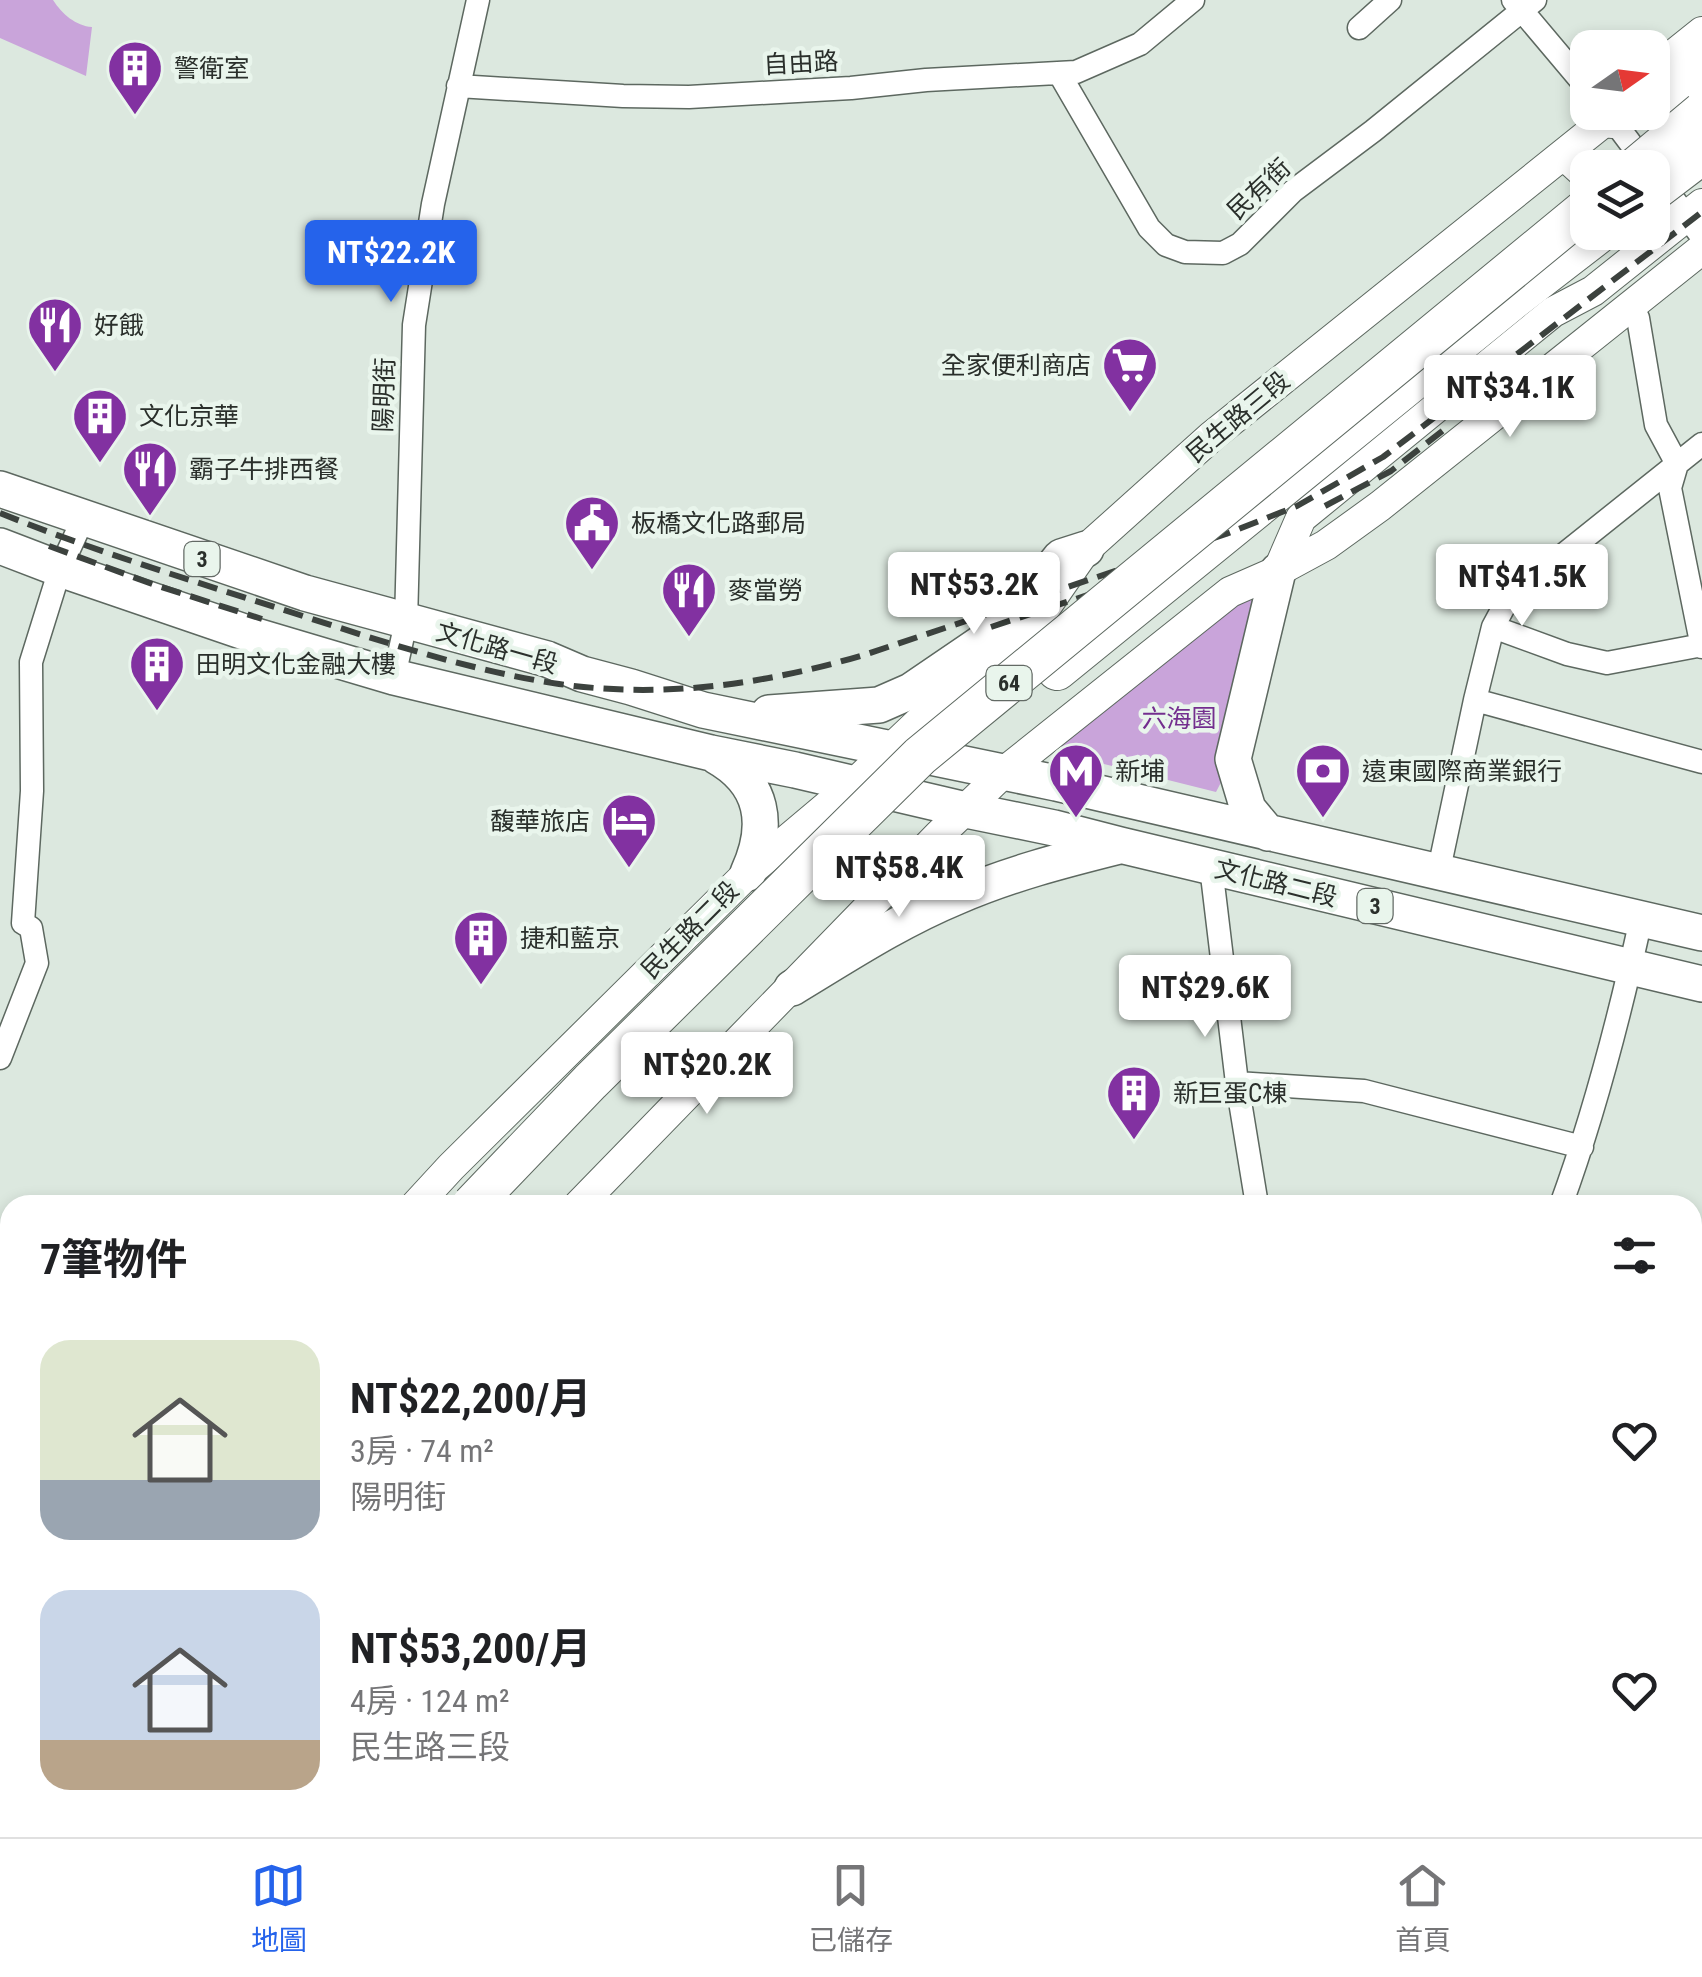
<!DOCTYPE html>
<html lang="zh-TW">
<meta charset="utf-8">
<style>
body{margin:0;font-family:"Roboto Condensed","Noto Sans TC",sans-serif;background:#f2f2f2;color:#202124;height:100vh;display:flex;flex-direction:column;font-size:38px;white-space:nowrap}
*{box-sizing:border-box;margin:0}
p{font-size:32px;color:#757577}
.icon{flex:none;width:55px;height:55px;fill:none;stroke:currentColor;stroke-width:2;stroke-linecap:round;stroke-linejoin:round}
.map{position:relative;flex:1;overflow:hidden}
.sheet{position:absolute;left:0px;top:1195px;width:1702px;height:642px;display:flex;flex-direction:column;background:#fff;border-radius:30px 30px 0 0;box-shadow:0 5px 15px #0003}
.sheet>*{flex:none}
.needle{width:65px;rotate:76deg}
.tools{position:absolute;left:1570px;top:30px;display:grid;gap:20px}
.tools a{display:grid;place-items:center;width:100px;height:100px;border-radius:20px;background:#fff;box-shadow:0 5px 15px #0003;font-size:50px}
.price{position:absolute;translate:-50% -85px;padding:0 22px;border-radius:10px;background:#fff;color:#222;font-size:32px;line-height:65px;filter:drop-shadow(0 2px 5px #0008)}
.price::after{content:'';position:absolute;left:50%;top:60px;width:30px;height:22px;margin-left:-15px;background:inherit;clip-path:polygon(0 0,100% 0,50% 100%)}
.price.current{background:#2563eb;color:#fff}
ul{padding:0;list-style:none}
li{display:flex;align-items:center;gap:30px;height:250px;padding:0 40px}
li span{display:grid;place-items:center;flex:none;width:280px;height:200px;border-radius:30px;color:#555}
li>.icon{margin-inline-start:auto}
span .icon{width:120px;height:120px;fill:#fffc;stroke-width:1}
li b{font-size:42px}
h2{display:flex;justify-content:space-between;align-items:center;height:120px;padding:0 40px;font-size:42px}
.tabs{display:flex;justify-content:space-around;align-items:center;height:140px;border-top:2px solid #e0e0e0;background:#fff;font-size:28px;color:#757577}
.tabs a{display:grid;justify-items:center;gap:5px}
.tabs .current{color:#2563eb}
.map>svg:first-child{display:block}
.green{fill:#c9a4da}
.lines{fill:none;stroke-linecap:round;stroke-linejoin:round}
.street-casing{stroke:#5d6860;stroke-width:25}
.secondary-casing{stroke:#5d6860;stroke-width:32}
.primary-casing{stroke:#5d6860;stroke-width:38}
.highway-casing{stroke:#5d6860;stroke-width:42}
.street{stroke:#fff;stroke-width:22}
.secondary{stroke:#fff;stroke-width:30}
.primary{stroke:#fff;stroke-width:35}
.highway{stroke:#fff;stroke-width:40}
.rail{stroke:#3c423e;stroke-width:6;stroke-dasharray:20 10;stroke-linecap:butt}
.highway-bridge-casing{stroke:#5d6860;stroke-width:42;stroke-linecap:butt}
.highway-bridge{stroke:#fff;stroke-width:40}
.labels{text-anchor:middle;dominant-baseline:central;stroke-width:9;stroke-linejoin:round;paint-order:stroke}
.shield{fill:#e9f5ec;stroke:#636a65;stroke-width:2.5}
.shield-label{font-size:22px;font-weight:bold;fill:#2a2f2b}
.street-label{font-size:25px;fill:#2a2f2b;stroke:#e9f5ec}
.poi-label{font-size:25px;fill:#2a2f2b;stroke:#e9f5ec;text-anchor:start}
.park-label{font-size:25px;fill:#732e8e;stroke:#e9f5ec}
</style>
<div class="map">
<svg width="1702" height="1837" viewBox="0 0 1702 1837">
<rect width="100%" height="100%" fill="#dce8df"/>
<!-- green -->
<path class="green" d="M0,0H53C62,14 76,26 92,27L86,76L0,38Z
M1278,571L1233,759L1216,792L1092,761L1056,745Z
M44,1828H266L257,1837H54Z
M1048,1828H1341L1343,1837H1149L1125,1831L1051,1833Z"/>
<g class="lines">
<!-- street casing -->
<g class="street-casing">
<path id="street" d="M1513,0L1588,89
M1359,28L1390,0
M1059,73L1149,228L1166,245L1185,252L1223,253L1240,244L1293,191L1373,131L1535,0
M458,86L623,96L689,97L851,88L926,80L1076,72L1140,44L1193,0
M1607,112L1649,168
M1656,176L1702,237
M1630,305L1638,318L1656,425L1677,464L1670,488L1702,647
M1493,627L1567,654L1607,663L1702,645
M394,677L406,622L414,325L433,204L478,0
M1475,700L1702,762
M1211,867L1237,1083L1257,1205
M1438,874L1475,700L1493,627L1508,599L1702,444
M0,1058L37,963L31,928L23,923L32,791L31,662L60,569L83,519
M1237,1083L1364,1091L1582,1147
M1561,1205C1595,1112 1620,1015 1641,919
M1692,1608L1702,1611
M1692,1768L1702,1772
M1037,1828L1043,1837
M1510,1828L1511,1837
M284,1837L293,1828
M973,1837L982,1828"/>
</g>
<!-- secondary casing -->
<g class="secondary-casing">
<path id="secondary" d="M1652,72L1702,32
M1564,155L1588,177
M1278,571L1301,518L1553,312L1593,291L1702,204
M416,1205L451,1167L748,873L855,783L934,708L1029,631L1086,549L1212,436L1616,112
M579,1205L940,834L1004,772L1230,592L1278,571L1326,545L1380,506L1702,249
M0,1614L10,1603
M0,1670L10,1658
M0,1793L10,1782
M655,1828L671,1837
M733,1828L758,1837
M6,1837L14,1828"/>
</g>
<!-- primary casing -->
<g class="primary-casing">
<path id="primary" d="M0,489L305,593L547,659L582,674L631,687L703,710L1056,783L1702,933
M0,546L60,569L256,636L394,677L711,753L795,770L966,810L1054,828L1120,845L1702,984
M769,713L879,705L911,691L980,644L1016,613L1061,557L1086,549
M716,756C764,783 770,825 748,873
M1268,833L1248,809L1233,759L1278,571
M792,988C845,956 898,921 956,897C1009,874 1063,860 1119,846"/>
</g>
<!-- highway casing -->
<g class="highway-casing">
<path id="highway" d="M1652,101L1672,93L1702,69
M1612,118L1624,112
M1057,670L1512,300L1600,232
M0,1711L10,1700
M0,1752L10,1740"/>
</g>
<!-- street -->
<use href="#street" class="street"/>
<!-- secondary -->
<use href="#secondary" class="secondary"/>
<!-- primary -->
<use href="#primary" class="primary"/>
<!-- highway -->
<use href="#highway" class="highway"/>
<!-- rail -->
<path class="rail" d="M1325,506L1391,471L1450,425
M0,513C91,550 187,579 281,609C372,638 465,670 559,684C664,699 767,684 867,654L1226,534L1297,506L1383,457L1702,212
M49,546L155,585L262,619
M991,627L1124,583"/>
<!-- highway-bridge casing -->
<g class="highway-bridge-casing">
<path id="highway-bridge" d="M1635,168L1702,112
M1652,192L1702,154
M472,1205L590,1082L920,756L1588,207"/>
</g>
<!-- highway-bridge -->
<use href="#highway-bridge" class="highway-bridge"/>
</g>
<!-- icons -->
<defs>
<g id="building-pin" transform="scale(2.875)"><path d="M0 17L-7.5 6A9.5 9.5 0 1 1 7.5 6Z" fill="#8231a1" stroke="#e9f5ec"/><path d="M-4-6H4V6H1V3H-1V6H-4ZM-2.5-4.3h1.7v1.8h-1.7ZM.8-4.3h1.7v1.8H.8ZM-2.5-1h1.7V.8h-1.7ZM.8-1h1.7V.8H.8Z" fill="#fff"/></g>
<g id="restaurant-pin" transform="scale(2.875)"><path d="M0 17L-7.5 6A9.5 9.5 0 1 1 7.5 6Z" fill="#8231a1" stroke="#e9f5ec"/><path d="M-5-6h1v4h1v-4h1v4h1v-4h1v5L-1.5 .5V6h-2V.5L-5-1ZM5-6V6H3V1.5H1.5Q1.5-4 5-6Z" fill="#fff"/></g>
<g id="supermarket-pin" transform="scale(2.875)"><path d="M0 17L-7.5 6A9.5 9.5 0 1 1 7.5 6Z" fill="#8231a1" stroke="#e9f5ec"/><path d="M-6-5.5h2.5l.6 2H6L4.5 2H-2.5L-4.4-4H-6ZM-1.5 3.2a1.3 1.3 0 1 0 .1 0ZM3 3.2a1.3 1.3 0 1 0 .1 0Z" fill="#fff"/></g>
<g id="civic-pin" transform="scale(2.875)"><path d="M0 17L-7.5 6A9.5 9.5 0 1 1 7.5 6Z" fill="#8231a1" stroke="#e9f5ec"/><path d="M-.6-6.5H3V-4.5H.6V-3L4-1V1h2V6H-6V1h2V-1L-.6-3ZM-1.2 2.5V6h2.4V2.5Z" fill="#fff"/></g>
<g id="metro-pin" transform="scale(2.875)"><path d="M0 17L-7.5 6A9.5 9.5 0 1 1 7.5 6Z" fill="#8231a1" stroke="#e9f5ec"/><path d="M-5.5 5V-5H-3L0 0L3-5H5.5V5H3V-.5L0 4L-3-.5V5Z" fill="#fff"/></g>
<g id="bank-pin" transform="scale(2.875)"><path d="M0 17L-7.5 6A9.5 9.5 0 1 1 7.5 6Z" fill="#8231a1" stroke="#e9f5ec"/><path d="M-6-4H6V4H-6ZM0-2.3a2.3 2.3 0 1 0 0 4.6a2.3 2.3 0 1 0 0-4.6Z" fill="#fff"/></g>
<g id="hotel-pin" transform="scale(2.875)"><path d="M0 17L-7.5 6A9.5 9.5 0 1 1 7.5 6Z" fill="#8231a1" stroke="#e9f5ec"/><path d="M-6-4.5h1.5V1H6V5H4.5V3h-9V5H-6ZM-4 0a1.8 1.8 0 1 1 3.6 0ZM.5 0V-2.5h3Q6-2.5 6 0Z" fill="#fff"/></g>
</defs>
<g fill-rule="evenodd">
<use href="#building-pin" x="135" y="68"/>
<use href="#restaurant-pin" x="55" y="325"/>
<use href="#supermarket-pin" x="1130" y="365"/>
<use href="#building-pin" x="100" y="416"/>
<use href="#restaurant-pin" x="150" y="469"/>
<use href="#civic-pin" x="592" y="523"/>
<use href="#restaurant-pin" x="689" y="590"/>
<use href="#building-pin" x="157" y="664"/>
<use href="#metro-pin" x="1076" y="771"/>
<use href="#bank-pin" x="1323" y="771"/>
<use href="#hotel-pin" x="629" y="821"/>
<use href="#building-pin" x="481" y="938"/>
<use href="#building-pin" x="1134" y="1093"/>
</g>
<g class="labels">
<!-- shield labels -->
<g class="shield">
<rect x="184.5" y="542" width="35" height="34" rx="8"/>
<rect x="986.5" y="666" width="45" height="34" rx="8"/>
<rect x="1357.5" y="889" width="35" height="34" rx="8"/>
</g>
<g class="shield-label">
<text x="202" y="559">3</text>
<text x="1009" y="683">64</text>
<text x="1375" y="906">3</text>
</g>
<!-- street labels -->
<g class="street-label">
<text transform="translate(801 63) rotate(-3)">自由路</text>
<text transform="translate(1259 189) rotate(-43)">民有街</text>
<text transform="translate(384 395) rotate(-88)">陽明街</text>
<text transform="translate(1238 417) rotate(-40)">民生路三段</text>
<text transform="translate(497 648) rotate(16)">文化路一段</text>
<text transform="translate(1276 883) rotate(14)">文化路二段</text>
<text transform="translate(690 930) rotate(-45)">民生路二段</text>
</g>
<!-- poi labels -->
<g class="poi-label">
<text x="174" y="68">警衛室</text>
<text x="94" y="325">好餓</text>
<text x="1091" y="365" text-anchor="end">全家便利商店</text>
<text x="139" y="416">文化京華</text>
<text x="189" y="469">霸子牛排西餐</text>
<text x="631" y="523">板橋文化路郵局</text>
<text x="728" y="590">麥當勞</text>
<text x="196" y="664">田明文化金融大樓</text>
<text x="1115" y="771">新埔</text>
<text x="1362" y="771">遠東國際商業銀行</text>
<text x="590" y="821" text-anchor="end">馥華旅店</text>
<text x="520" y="938">捷和藍京</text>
<text x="1173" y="1093">新巨蛋C棟</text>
</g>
<!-- park labels -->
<g class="park-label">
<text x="1179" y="718">六海園</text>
</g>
</g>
</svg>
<div class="tools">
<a><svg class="needle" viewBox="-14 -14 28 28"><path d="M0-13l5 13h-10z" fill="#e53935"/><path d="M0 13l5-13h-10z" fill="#757577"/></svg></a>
<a><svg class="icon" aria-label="layers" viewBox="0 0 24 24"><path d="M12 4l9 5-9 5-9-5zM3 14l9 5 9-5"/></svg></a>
</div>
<b class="price current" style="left:391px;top:305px">NT$22.2K</b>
<b class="price" style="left:1510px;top:440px">NT$34.1K</b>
<b class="price" style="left:1522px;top:629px">NT$41.5K</b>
<b class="price" style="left:974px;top:637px">NT$53.2K</b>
<b class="price" style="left:899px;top:920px">NT$58.4K</b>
<b class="price" style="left:1205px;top:1040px">NT$29.6K</b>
<b class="price" style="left:707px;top:1117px">NT$20.2K</b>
<section class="sheet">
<h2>7筆物件<svg class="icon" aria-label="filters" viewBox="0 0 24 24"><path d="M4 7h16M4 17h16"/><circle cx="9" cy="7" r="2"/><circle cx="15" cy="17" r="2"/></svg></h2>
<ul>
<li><span style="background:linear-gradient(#dfe7d0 70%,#9aa5b1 0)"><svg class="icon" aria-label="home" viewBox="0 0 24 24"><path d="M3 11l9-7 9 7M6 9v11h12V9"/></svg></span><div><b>NT$22,200/月</b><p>3房 · 74 m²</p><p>陽明街</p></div><svg class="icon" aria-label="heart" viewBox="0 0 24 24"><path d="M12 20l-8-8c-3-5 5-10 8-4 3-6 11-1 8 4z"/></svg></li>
<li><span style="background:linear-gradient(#c9d6e8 75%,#b9a48a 0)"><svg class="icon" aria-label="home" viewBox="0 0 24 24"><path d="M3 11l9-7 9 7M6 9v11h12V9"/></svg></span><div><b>NT$53,200/月</b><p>4房 · 124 m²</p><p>民生路三段</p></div><svg class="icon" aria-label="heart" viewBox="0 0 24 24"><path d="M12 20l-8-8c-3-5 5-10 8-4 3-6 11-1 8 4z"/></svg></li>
</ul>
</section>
</div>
<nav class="tabs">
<a class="current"><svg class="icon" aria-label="map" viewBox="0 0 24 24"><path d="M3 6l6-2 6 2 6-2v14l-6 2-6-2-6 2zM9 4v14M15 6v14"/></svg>地圖</a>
<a><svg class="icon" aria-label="saved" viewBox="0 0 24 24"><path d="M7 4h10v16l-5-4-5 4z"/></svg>已儲存</a>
<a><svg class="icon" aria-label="home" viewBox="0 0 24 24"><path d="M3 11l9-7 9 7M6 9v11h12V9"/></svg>首頁</a>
</nav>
